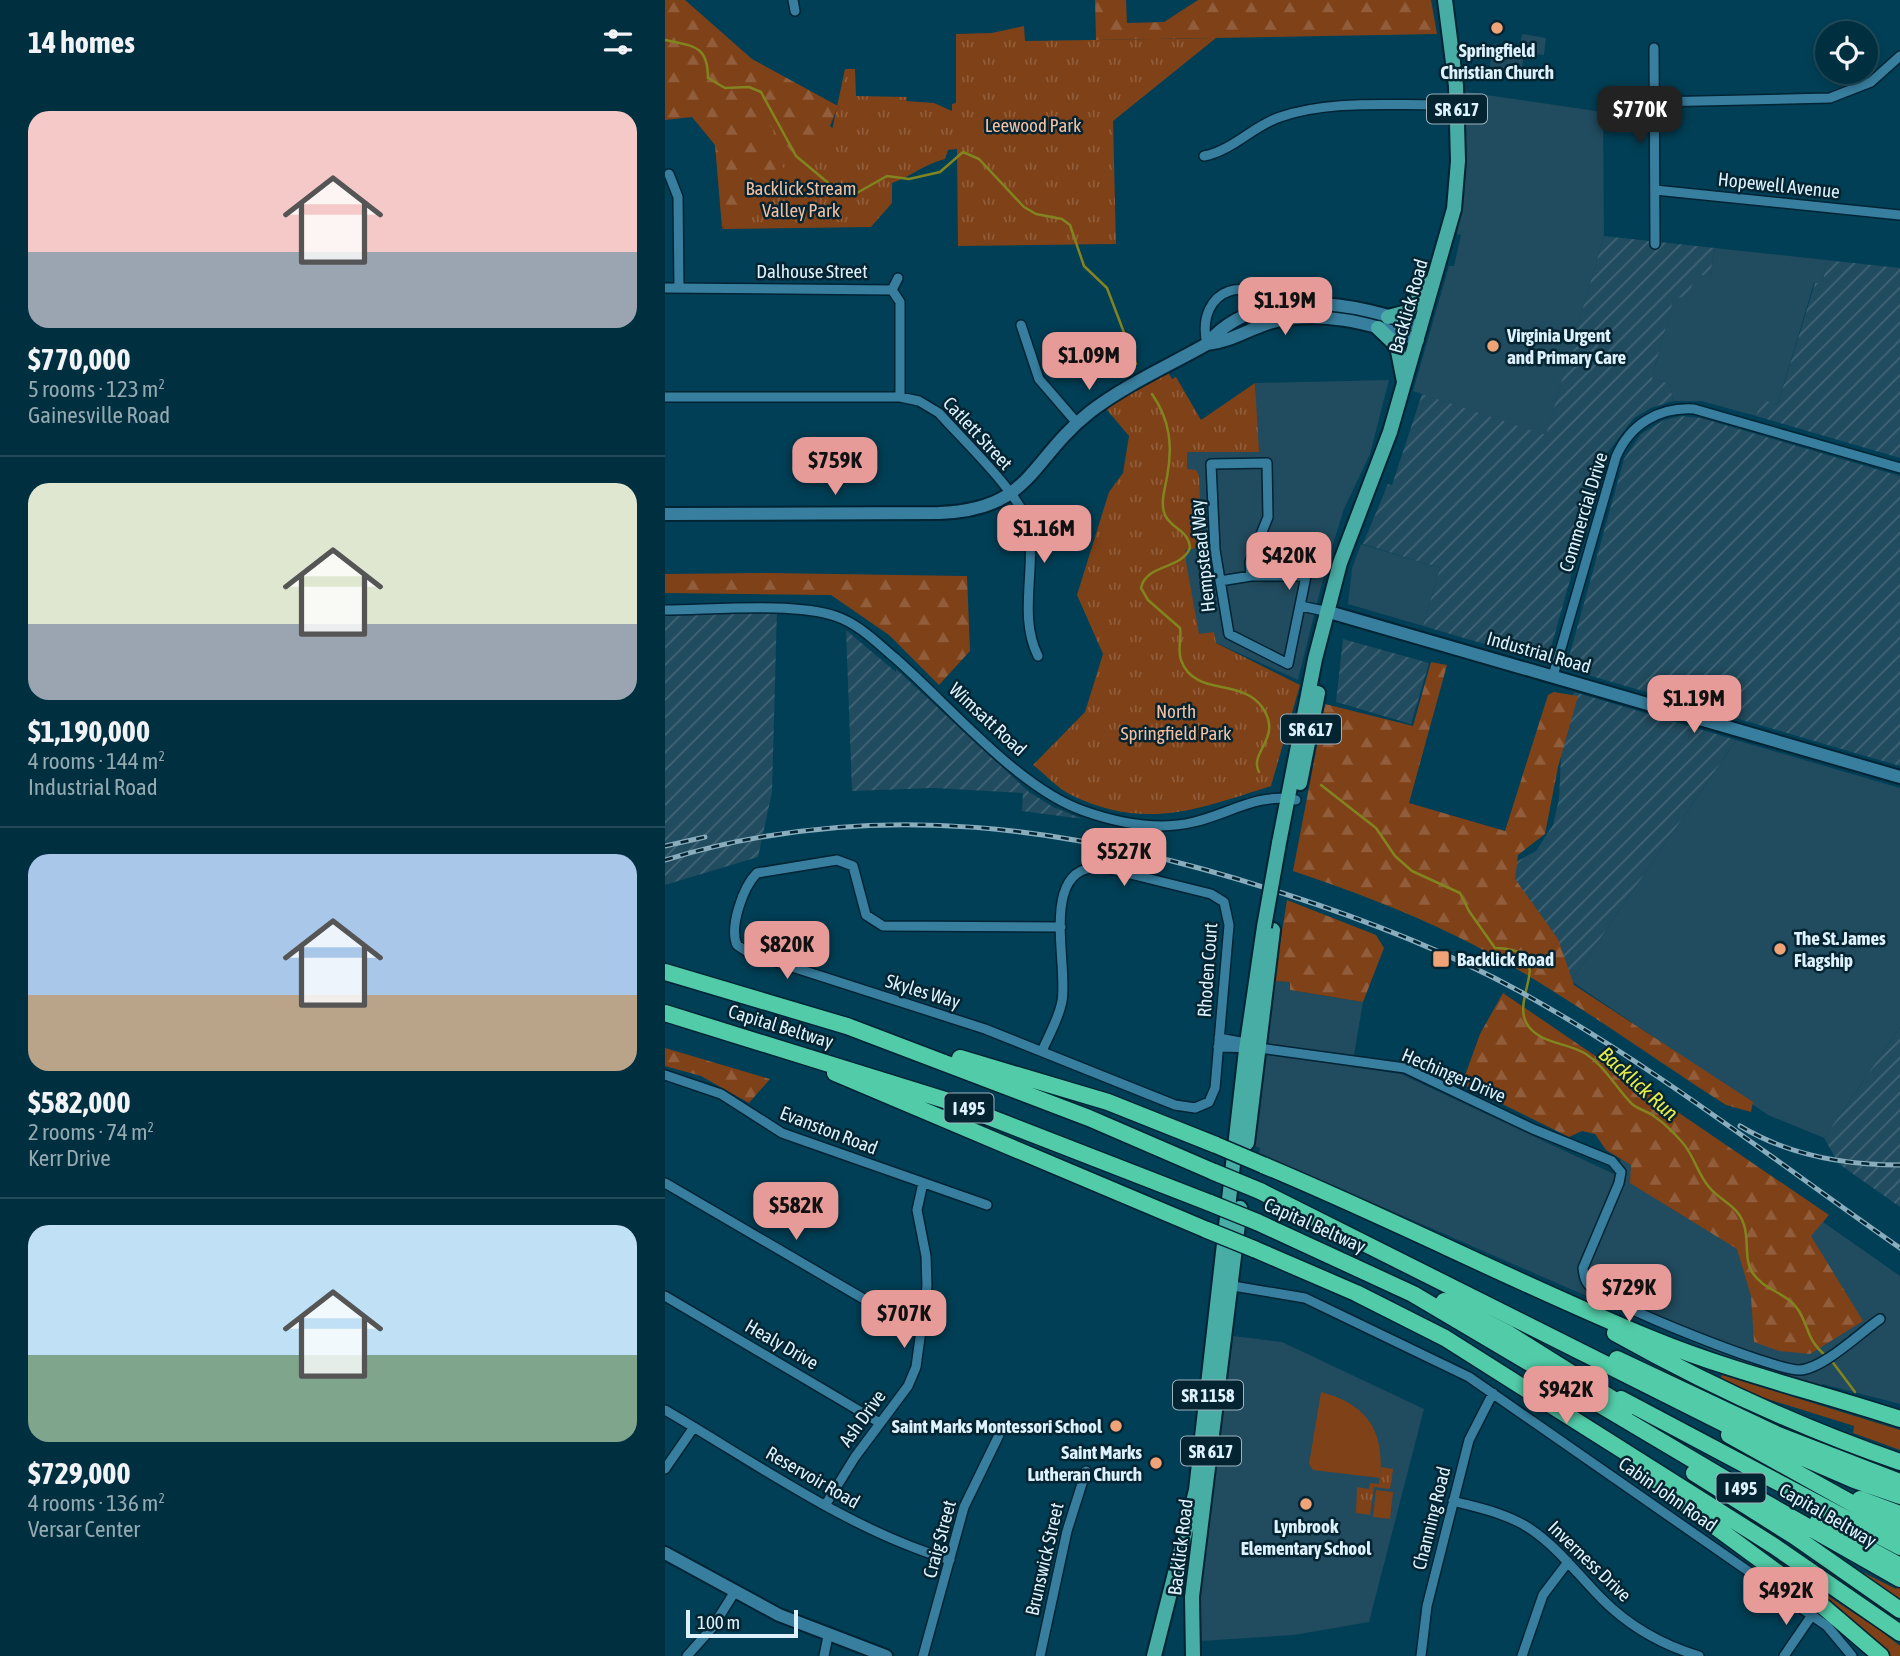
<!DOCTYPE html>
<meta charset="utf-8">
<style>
body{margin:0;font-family:"Asap Condensed",sans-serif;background:#0a3747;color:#f1f3f6;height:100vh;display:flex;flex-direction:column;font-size:26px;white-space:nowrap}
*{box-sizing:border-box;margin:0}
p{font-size:23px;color:#95a9b1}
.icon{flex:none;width:38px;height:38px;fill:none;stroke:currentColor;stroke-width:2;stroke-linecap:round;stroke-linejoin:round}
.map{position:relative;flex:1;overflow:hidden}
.side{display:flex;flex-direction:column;background:#002f40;width:665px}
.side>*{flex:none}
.tools{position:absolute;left:1150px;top:21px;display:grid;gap:14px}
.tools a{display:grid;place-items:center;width:63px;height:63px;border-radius:50%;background:#002f40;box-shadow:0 4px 10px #0003,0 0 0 2px #224a59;font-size:35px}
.scale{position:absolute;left:21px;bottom:18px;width:112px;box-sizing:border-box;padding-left:7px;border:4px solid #def2fd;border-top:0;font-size:19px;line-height:24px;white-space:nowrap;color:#def2fd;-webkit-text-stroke:5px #052431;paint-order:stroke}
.price{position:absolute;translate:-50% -60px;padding:0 16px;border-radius:14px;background:#e69b98;color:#111;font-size:23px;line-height:46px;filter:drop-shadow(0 2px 4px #0008)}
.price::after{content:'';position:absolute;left:50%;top:42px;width:21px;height:16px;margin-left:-10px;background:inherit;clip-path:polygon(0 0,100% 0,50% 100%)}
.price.active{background:#222;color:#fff}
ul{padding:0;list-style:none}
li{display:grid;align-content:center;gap:14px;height:371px;padding:0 28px}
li+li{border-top:2px solid #224a59}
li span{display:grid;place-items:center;height:217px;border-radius:21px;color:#555}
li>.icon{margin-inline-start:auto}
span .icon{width:126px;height:126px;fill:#fffc;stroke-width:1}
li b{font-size:30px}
h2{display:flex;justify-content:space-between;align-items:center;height:84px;padding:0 28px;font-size:30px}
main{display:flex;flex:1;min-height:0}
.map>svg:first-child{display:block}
.built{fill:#214b5e}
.industrial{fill:url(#industrial-furrows)}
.green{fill:#7f4117}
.forest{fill:url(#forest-firs)}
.park{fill:url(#park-tufts)}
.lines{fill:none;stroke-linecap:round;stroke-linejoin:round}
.stream{stroke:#828420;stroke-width:2.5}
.street-casing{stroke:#002434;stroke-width:12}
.secondary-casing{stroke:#002434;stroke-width:16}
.primary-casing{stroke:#002434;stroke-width:18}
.highway-casing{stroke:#002434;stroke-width:19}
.street{stroke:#387f9f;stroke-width:9}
.secondary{stroke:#387f9f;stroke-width:12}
.primary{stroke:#48ada4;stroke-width:14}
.highway{stroke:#52cca8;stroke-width:16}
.rail-casing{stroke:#89adbd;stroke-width:5}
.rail{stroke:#052431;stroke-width:2.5;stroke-dasharray:8;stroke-linecap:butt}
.primary-bridge-casing{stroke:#002434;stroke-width:18;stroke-linecap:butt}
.highway-bridge-casing{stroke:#002434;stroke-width:19;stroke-linecap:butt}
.primary-bridge{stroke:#48ada4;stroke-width:14}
.highway-bridge{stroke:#52cca8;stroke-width:16}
.poi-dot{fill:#efa377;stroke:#052431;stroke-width:2.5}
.labels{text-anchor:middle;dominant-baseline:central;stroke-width:5;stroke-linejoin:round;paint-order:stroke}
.shield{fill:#052431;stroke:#9db4c0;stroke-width:2}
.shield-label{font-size:18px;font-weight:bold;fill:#def2fd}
.poi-label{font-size:19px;font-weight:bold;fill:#def2fd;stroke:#052431;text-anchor:start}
.park-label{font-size:19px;fill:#f3bfa2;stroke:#052431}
.street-label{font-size:19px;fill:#def2fd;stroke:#052431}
.water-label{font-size:21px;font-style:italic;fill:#e8ec47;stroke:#052431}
</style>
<main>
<section class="side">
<h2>14 homes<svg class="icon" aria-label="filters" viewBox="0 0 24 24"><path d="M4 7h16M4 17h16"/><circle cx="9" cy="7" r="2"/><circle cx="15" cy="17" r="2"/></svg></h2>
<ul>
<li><span style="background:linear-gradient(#f6c9c9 65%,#9aa5b1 0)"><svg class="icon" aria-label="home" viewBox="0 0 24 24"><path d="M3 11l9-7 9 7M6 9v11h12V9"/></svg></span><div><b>$770,000</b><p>5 rooms · 123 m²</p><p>Gainesville Road</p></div></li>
<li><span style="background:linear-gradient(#dfe7d0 65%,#9aa5b1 0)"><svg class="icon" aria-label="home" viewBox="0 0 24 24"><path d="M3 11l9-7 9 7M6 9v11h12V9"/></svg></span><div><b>$1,190,000</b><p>4 rooms · 144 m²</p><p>Industrial Road</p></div></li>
<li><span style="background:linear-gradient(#a9c7e8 65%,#b9a48a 0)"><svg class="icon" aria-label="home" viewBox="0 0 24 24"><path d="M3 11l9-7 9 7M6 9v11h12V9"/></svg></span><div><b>$582,000</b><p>2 rooms · 74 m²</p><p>Kerr Drive</p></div></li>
<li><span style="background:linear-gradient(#bfe0f5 60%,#7fa58c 0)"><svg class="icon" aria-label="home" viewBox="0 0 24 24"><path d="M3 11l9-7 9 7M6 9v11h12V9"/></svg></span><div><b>$729,000</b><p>4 rooms · 136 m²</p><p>Versar Center</p></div></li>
</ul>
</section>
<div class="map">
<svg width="1235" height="1656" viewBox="0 0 1235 1656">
<defs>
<pattern id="industrial-furrows" width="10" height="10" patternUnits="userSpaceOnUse" patternTransform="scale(1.75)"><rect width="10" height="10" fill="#214b5e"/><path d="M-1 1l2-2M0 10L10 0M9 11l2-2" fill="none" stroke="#416576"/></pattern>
<pattern id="forest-firs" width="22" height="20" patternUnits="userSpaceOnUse" patternTransform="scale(1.75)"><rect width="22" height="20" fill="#7f4117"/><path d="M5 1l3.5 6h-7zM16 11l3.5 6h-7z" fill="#915d3a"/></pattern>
<pattern id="park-tufts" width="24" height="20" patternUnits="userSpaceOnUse" patternTransform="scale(1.75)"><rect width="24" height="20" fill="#7f4117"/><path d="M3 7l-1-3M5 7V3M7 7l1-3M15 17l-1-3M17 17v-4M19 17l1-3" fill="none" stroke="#915d3a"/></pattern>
</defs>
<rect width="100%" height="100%" fill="#003f56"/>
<!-- built -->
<path class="built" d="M857,34L881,38L879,55L859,53L856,78L824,74L828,44L855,47Z
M801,92L938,112L939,236L881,436L748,391L784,266H789L796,235L792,234L800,184Z
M1050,248L1161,260L1158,283H1149L1113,404L1097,401L1091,416L1036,401H1008L1005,384L987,378L1009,296L1030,275H1045Z
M724,380L705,454L679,509L662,563L633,680L497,618L516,452H593L590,383Z
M696,544L775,568L758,626L683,604L687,568Z
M1071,740L1235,788V1027L1159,1138L1103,1115L906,981Z
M609,981L625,982V990L698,1002L687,1067L736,1074L949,1174L986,1097L1023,1127L1235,1276V1404L1157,1384L1156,1388L1045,1350L594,1153L595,1148L582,1143Z
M568,1336L617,1342L759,1409L704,1622L629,1635L536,1641L534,1598Z"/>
<!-- industrial -->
<path class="industrial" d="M939,236L1050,248L1045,275H1030L1023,298L1009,297L987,378L1005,384L1008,401L986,408L969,418L940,456L885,651L874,660L758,626L775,568L698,544L723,484L727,485L757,394L881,435Z
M1161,260L1235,268V458L1091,416L1097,400L1113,404L1150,283H1158Z
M1016,416L1036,418L1235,476V766L909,671L902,664L959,459L976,434L999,420Z
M0,607L112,610L107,792L93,857L0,885Z
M181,630L231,672V669L364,792L388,807L418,819L357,811L358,793L269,788L187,791Z
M678,639L764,663L746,724L671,702Z
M909,692L1071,740L906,981L842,867L871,851L888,825L894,799L897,737Z
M1235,1027V1207L1174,1164L1159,1138Z"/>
<!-- green -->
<path class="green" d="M1057,1375L1235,1430V1450L1188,1433L1189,1426L1093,1396L1055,1379Z
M656,1392C702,1404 720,1431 715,1478L648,1470L644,1464Z
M711,1490L728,1492L725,1519L708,1517Z
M1084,1544L1216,1631L1235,1646V1656H1224Z
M1199,1573L1231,1589L1235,1581V1601L1198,1576Z"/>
<!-- forest -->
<path class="forest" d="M0,0H20L87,59L173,106L165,126L168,129L158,179L57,228L50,145L27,117L0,120Z
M430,0H461L462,23L499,22L533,0H766L772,34L431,40Z
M102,573L302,576L305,651L274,685L224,635L166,595L0,593V574Z
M766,662L782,665L744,803L840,831L883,695L889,692L913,696L893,767L880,834L853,855L850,879L893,939L909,985L1088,1102L1086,1112L1061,1105C975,1050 881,980 791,936C738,910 684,890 628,871L660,704L748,726Z
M622,900L711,935L719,948L698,1002L625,990V982L609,981Z
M838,993L1164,1215L1146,1236L1198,1321L1145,1354L1114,1351L1089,1342L1086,1296L1072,1249L965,1183L966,1165L941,1150L930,1134L917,1131L904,1137L797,1084L815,1034Z
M0,1048L105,1079L84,1103L36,1076L0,1066Z"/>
<!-- park -->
<path class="park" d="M359,26L360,41L551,38L448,121L451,244L293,246L292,149L283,150L280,159C259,164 247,176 227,183V203L206,227L57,229L123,174L88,128L98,117L136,163L167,130L180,69H190L191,96L242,97L241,101L269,103L287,111V104L291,103V34L327,33Z
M500,367L507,379L511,377L536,420L590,383L594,452H522V469L531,470L534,476L537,547L520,550L521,562L534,634L549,632L551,643L635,685L606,786C534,809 480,831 406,795C392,788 380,774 368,765L420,712L438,654L412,595L444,492L458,473L464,436L437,404Z
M716,1467L728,1469L725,1489L709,1487L705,1515L691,1513L692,1487L704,1489L705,1483L714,1484Z"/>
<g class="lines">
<!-- stream -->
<path class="stream" d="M0,40C28,46 43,45 43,78L60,88L84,87L96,92L131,156L167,186L182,195L190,194L222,176L244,179L275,172L298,152L314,159L359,207L371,214L397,219L405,225L419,266L442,288L471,364
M487,394C505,420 508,446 502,477C500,489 495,503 500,515C506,529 524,530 525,548C516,570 481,564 476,588L483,600L515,628C517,639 512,649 516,660C529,697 577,678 597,707C619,738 583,752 594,772
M656,785L711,828L730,856L747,871L795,893L804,911L830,948C898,950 841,999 864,1027C879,1045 902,1042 921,1054C940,1066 951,1088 967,1104C974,1110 983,1111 990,1117C999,1123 1010,1134 1017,1142C1029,1155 1032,1173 1044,1187C1055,1201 1073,1205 1079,1225C1084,1239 1079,1259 1087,1272C1099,1291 1122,1292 1134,1311C1145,1330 1142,1340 1161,1356
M1166,1360L1190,1392"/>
<!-- street casing -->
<g class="street-casing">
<path id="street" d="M128,0L130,11
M989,48L990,244
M989,102L1165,98L1206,82L1235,56
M539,156C567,151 588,126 615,117C670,98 735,107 792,104
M4,174L13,197L14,288
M990,190L1235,215
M0,288L227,290L235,302V397
M227,290L233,278
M356,325L374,379L412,423
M542,344C529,288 590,267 613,321
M0,397H235L254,401L274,413C296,438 354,493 362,522C373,565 352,615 373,656
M555,581L586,576H641L623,664L564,634L550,550L546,464L602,463L603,517L585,562L586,576
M636,606L664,612
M0,610C45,610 130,602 170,616C194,624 211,642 230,658C284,705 354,789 419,811C453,823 493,831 529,822C564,814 594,792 631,800
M888,676L951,457C965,424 994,407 1029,409L1235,468
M554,1038L586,1044
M553,1047L594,1048L740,1068L868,1129L947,1161L956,1172L954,1183L918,1268C919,1276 920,1282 926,1287C945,1305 1108,1370 1134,1370C1157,1370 1196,1332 1215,1319
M377,1051C384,1035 394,1018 397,1001C404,964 371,859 441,868L546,894L559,902L564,925L550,1088L544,1102L530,1108L510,1105L320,1029L84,953L72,945C64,927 78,887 92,873L172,860L188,866L201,915L218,926L396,927
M0,1075L56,1094L117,1133L322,1205
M0,1183L204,1302L226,1311L258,1316
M562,1285L640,1298L804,1377L1162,1626L1187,1656
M0,1296L215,1423
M0,1410C91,1463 184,1530 285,1560
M0,1469L29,1427
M788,1501C814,1508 841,1513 864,1528C893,1547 913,1575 937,1599C965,1627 997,1645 1034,1656
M161,1504L190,1457L243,1386L251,1367L262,1286L261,1256L252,1210L258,1183
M22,1656L47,1628L69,1593
M159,1656L163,1636
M258,1656L299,1507L334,1435
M375,1656L402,1531L421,1471
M756,1656L762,1606L804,1440L828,1393
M857,1656L878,1595L903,1562
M1119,1656L1147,1615"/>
</g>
<!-- secondary casing -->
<g class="secondary-casing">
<path id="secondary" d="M542,344C590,285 695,301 756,328
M0,514L274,513C367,510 364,460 425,412C460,385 503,366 542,344C564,342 582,330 604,323C653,309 705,323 753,340
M664,612L1235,777
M0,1553L114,1615L221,1656"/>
</g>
<!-- primary casing -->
<g class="primary-casing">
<path id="primary" d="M723,317L742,312L766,282
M713,328L732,346L739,382
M635,783L653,693
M614,843L650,659L675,563L725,432L789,209L793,161L791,86L780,0
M582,1143L608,930
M489,1656L531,1490L581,1050L599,927
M528,1656L527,1597L575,1208"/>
</g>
<!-- highway casing -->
<g class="highway-casing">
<path id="highway" d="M0,972L182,1026L424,1118L549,1172
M0,1013L280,1100L545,1203
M295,1058L443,1102L551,1145
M170,1073L542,1230
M598,1165C730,1220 856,1285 987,1339C1067,1372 1153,1392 1235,1419
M595,1191L1062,1425L1189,1480L1235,1496
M592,1222L748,1294L1099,1502L1235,1579
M589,1249L691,1293L780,1338L1109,1546L1235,1633
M779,1301L844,1334L962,1408
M950,1333C1041,1384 1136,1428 1235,1462
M952,1359L1113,1435L1235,1482
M956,1399L1235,1547
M1064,1435L1235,1530
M1029,1473L1129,1536L1235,1610
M984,1478L1154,1603L1216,1656
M1195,1499L1235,1514
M1153,1521L1235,1566"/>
</g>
<!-- street -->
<use href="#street" class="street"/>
<!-- secondary -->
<use href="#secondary" class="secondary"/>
<!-- primary -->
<use href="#primary" class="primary"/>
<!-- highway -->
<use href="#highway" class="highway"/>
<!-- rail casing -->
<g class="rail-casing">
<path id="rail" d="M0,846L40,837
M0,860C210,796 412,826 617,893C698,919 779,950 854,991C988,1065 1110,1161 1235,1248
M1075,1126C1123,1155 1180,1165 1235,1165"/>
</g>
<!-- rail -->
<use href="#rail" class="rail"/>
<!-- primary-bridge casing -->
<g class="primary-bridge-casing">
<path id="primary-bridge" d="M599,927L614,843"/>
</g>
<!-- highway-bridge casing -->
<g class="highway-bridge-casing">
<path id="highway-bridge" d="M551,1145L598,1165
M549,1172L595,1191
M545,1203L592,1222
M542,1230L589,1249"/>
</g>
<!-- primary-bridge -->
<use href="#primary-bridge" class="primary-bridge"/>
<!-- highway-bridge -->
<use href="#highway-bridge" class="highway-bridge"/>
</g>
<!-- markers -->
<g class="poi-dot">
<circle cx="832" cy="28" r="7"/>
<circle cx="828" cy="346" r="7"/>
<circle cx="1115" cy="949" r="7"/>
<rect x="767" y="950" width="18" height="18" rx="3.5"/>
<circle cx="451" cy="1426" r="7"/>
<circle cx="491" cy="1463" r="7"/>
<circle cx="641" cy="1504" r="7"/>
</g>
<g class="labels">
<!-- shield labels -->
<g class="shield">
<rect x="762" y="94.5" width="60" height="29" rx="5"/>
<rect x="616" y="714.5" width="60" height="29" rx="5"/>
<rect x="279.5" y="1093.5" width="49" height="29" rx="5"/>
<rect x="508" y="1380.5" width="70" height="29" rx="5"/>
<rect x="516" y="1436.5" width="60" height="29" rx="5"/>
<rect x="1051.5" y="1473.5" width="49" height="29" rx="5"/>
</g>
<g class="shield-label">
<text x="792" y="109">SR 617</text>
<text x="646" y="729">SR 617</text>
<text x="304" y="1108">I 495</text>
<text x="543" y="1395">SR 1158</text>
<text x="546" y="1451">SR 617</text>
<text x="1076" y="1488">I 495</text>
</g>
<!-- poi labels -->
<g class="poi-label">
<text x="832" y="50" text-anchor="middle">Springfield<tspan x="832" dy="22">Christian Church</tspan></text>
<text x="842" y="335">Virginia Urgent<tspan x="842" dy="22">and Primary Care</tspan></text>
<text x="1129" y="938">The St. James<tspan x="1129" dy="22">Flagship</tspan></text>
<text x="792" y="959">Backlick Road</text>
<text x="437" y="1426" text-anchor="end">Saint Marks Montessori School</text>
<text x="477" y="1452" text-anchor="end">Saint Marks<tspan x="477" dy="22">Lutheran Church</tspan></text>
<text x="641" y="1526" text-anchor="middle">Lynbrook<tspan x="641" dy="22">Elementary School</tspan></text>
</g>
<!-- park labels -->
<g class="park-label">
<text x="368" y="125">Leewood Park</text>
<text x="136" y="188">Backlick Stream<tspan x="136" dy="22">Valley Park</tspan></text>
<text x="511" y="711">North<tspan x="511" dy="22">Springfield Park</tspan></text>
</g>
<!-- street labels -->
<g class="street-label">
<text transform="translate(1114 185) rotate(6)">Hopewell Avenue</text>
<text x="147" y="271">Dalhouse Street</text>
<text transform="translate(743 306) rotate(-74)">Backlick Road</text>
<text transform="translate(313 433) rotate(47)">Catlett Street</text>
<text transform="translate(918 512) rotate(-73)">Commercial Drive</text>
<text transform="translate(537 556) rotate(-96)">Hempstead Way</text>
<text transform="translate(874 652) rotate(16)">Industrial Road</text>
<text transform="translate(323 719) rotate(43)">Wimsatt Road</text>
<text transform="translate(542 970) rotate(-86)">Rhoden Court</text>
<text transform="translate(258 991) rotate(17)">Skyles Way</text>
<text transform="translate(116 1026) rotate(17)">Capital Beltway</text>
<text transform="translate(789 1075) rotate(23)">Hechinger Drive</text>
<text transform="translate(164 1130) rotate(21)">Evanston Road</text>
<text transform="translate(650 1225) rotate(24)">Capital Beltway</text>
<text transform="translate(117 1344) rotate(30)">Healy Drive</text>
<text transform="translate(197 1418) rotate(-54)">Ash Drive</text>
<text transform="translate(148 1477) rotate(30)">Reservoir Road</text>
<text transform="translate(1003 1494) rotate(35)">Cabin John Road</text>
<text transform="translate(1163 1515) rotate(30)">Capital Beltway</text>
<text transform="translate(766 1518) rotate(-76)">Channing Road</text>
<text transform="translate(274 1539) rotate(-75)">Craig Street</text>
<text transform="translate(515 1547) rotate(-83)">Backlick Road</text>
<text transform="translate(379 1559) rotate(-77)">Brunswick Street</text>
<text transform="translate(925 1561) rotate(44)">Inverness Drive</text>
</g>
<!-- water labels -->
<g class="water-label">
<text transform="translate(974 1083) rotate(42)">Backlick Run</text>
</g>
</g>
</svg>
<div class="tools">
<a><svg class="icon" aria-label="locate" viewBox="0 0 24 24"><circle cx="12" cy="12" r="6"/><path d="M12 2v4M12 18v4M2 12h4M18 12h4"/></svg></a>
</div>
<div class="scale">100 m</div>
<b class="price active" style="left:975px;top:146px">$770K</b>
<b class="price" style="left:620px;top:337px">$1.19M</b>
<b class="price" style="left:424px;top:392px">$1.09M</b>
<b class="price" style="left:170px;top:497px">$759K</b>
<b class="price" style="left:379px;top:565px">$1.16M</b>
<b class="price" style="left:624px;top:592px">$420K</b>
<b class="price" style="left:1029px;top:735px">$1.19M</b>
<b class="price" style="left:459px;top:888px">$527K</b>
<b class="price" style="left:122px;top:981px">$820K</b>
<b class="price" style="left:131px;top:1242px">$582K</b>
<b class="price" style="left:964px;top:1324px">$729K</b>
<b class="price" style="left:239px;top:1350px">$707K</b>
<b class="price" style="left:901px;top:1426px">$942K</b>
<b class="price" style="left:1121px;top:1627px">$492K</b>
</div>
</main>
